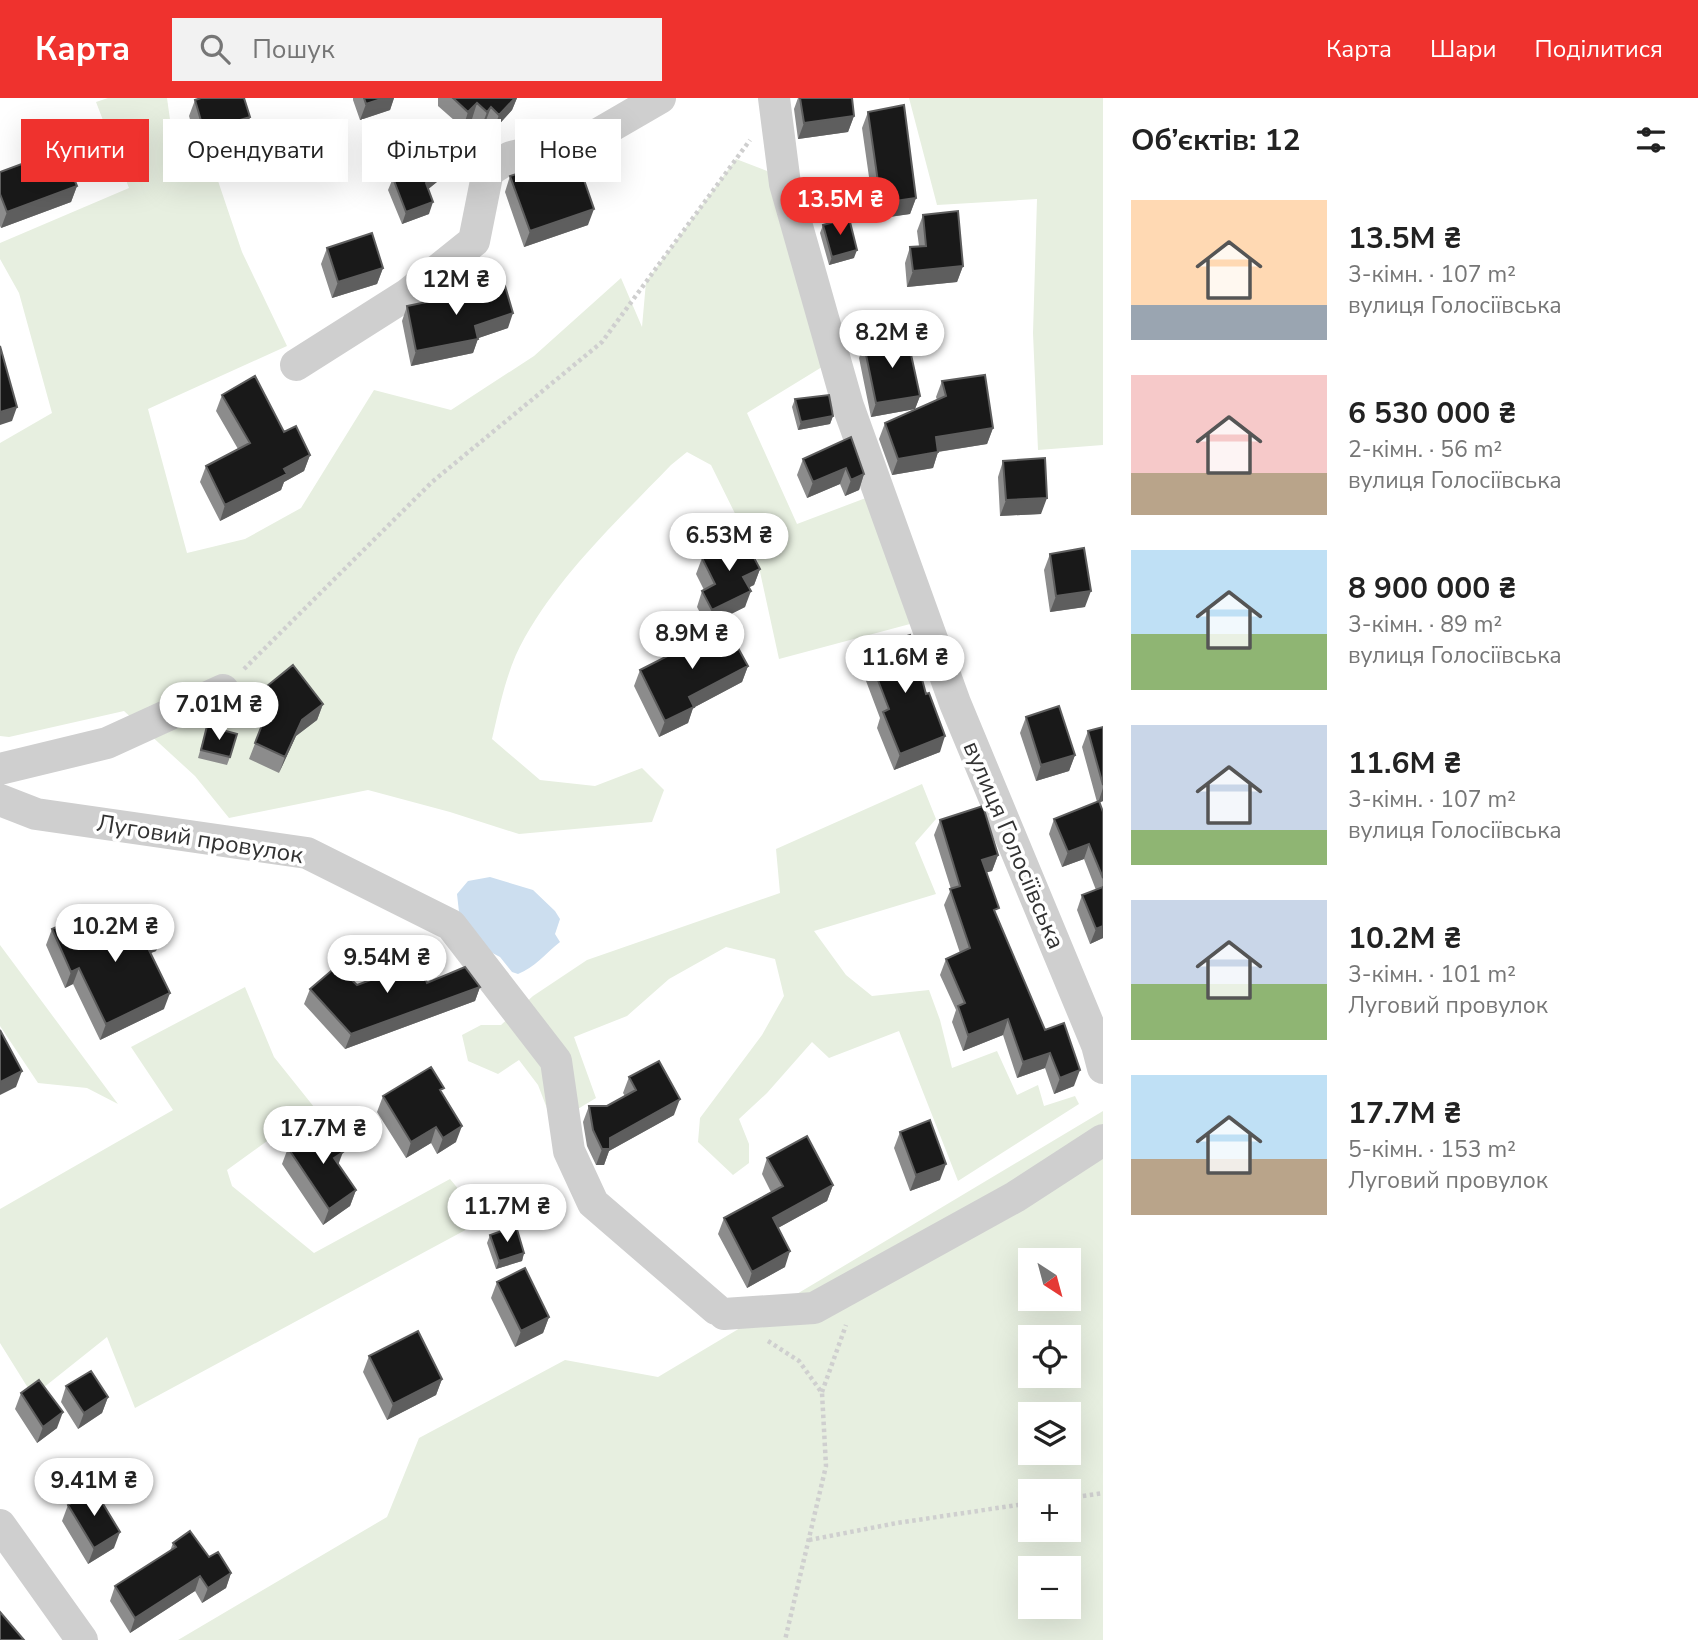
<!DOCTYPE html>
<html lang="uk">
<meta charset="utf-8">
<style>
body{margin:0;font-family:"Nunito Sans",sans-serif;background:#f2f2f2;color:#222;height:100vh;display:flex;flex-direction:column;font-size:26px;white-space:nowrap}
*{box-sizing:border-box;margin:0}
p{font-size:23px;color:#767676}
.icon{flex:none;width:38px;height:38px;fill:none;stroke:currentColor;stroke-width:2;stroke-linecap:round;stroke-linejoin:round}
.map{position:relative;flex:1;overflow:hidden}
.panel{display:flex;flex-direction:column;background:#fff;width:595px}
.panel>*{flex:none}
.top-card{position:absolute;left:21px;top:21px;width:665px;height:63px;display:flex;gap:14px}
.needle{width:46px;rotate:144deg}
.fabs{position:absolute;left:1018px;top:1150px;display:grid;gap:14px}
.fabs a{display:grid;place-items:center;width:63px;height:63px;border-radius:0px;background:#fff;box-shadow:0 7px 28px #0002;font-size:35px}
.price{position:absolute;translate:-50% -60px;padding:0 16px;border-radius:24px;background:#fff;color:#222;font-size:23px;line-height:46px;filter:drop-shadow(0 2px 4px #0008)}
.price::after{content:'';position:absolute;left:50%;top:42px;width:21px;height:16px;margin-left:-10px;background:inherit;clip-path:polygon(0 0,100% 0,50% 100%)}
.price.on{background:#ef322e;color:#fff}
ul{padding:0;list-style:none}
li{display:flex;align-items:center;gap:21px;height:175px;padding:0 28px}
li span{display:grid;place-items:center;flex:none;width:196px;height:140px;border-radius:0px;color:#555}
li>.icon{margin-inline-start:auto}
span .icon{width:84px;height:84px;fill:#fffc;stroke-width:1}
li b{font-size:30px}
h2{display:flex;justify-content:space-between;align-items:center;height:84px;padding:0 28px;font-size:30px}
.tag{padding:0 24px;border-radius:0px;background:#fff;box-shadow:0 7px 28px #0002;font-size:24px;line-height:63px}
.tag.on{background:#ef322e;color:#fff}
header{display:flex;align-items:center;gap:42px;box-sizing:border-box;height:98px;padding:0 35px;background:#ef322e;color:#fff}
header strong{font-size:33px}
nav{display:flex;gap:38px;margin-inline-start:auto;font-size:24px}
.search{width:490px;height:63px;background:#f2f2f2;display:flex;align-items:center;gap:18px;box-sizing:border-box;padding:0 24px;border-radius:0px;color:#767676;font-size:26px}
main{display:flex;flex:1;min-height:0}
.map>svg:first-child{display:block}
.green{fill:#e7efe0;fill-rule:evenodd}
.water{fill:#ccdeef}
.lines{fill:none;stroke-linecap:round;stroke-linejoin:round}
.path{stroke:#cfcfcf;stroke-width:4.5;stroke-dasharray:3.5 3.5;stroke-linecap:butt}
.minor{stroke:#cfcfcf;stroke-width:32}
.wall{fill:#8c8c8c}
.shaded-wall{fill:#5e5e5e}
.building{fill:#191919;stroke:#5e5e5e;stroke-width:2}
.labels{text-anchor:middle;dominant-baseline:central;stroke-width:7;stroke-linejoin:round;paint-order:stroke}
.street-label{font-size:24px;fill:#323232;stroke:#fff}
</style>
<header>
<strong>Карта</strong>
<div class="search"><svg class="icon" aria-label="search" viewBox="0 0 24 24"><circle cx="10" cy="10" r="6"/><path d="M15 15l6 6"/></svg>Пошук</div>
<nav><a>Карта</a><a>Шари</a><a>Поділитися</a></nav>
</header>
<main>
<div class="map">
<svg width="1103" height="1542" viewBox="0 0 1103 1542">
<rect width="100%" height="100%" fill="#fff"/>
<!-- green -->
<path class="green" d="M108,0H167L178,79L216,77L242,154L287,248L148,311L187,455L245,441L301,410L374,292L451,312L534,258L621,180L642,229L646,184L736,61L767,73L785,86L835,261L747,315L797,426L879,395L925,522L779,561L757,460L711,367L687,354L671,367C620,420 562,474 525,539C507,570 500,607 492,641L540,682L595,688L642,670L664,692L652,724L519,736L450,714L368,692L229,720L195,678L124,613L9,639L0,638V345L52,315L19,195L0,161V145L129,90L96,4Z
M909,0H1103V347L1038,352L1033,235L1037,101L937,107Z
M922,686L936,721L915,745L936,796L814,833L846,877L872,898L929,892L940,922L952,970L997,953L1017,997L1038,987L1044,1008L1075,998L1079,1006L958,1083L899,933L829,960L812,944L767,995L739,1021L749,1046V1065L733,1077L698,1044L700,1020L762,937L784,898L775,861L726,849L669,881L627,918L574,939L596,1000L553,1026L538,987L519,962L498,976L468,963L462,937L481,927H501L533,898L587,862L780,795L776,751Z
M0,847L118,1006L87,990L38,985L0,928Z
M245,889L274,959L314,1009L227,1072L232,1088L314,1155L450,1081L484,1122L135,1310L107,1239L33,1298L0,1245V1111L173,1012L131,949Z
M1103,1013V1542H178L387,1419L419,1340L565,1262L658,1279ZM1031,1162H1069V1200H1031ZM1031,1239H1069V1278H1031ZM1031,1316H1069V1354H1031ZM1031,1393H1069V1432H1031ZM1031,1470H1069V1508H1031Z"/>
<!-- water -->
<path class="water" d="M490,779L533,792L555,813L560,821L555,836L560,844C546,855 534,870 518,876L512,874L500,859L481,849L459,814L457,796L468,783Z"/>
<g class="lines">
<!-- path -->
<path class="path" d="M244,571L432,384L602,244L750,42
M768,1243L799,1263L822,1295L826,1368L785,1542
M822,1294L846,1227
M1069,1400L1103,1395
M809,1442L897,1425L1031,1405"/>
<!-- minor -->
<path class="minor" d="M774,0L785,86L848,308L955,605L1097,947L1103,970
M296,267L408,196L474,143L488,73L511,59L591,40L660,0
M0,671L107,645L223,592
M0,702L36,716L307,755L451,827L556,963L569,1053L593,1105L716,1211
M724,1216L814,1210L1015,1099L1103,1042
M0,1427L82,1542"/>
</g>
<!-- wall -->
<path class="wall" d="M353,0H394L390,12L360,22L353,2Z
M438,0H517L512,12L493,33L485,25L481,30L472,21L463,30L438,8Z
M798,0H852L854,18L848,34L798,41L794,11Z
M195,2L250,19L244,35L198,49L189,18Z
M868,14L916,100L910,116L875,121L862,30Z
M0,74L77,88L71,104L1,130L0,128Z
M448,75L428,91L429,116L402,126L388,92L393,80Z
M510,78L588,127L524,149L505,94Z
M923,117L963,168L957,184L907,189L905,165L910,149L919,148L917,133Z
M823,127L854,160L829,167L820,135Z
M327,150L383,170L377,186L332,200L321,166Z
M407,208L508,230L478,240L473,255L411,268L402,223Z
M864,247L920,298L915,311L871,319L859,260Z
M942,283L993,330L987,346L938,354L933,370L892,377L879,341L885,325L937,302L936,299Z
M222,297L284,334L310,357L304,373L284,384L281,392L220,423L200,384L206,368L238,351L216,313Z
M795,301L833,318L830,326L798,332L792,309Z
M851,339L864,376L859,392L845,398L840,386L807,400L797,377L803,361Z
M1003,363L1041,416L1000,418L998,379Z
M1050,456L1085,509L1050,514L1044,472Z
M702,460L760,471L754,487L749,489L745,509L707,528L697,509L702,493L704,492L696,476Z
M866,551L926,596L940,654L894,672L877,630L880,620L860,567Z
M748,568L742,584L693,610L688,625L659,639L634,588L640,572Z
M267,588L323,606L317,622L296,638L279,675L249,661L268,612L261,604Z
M1026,619L1075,657L1069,673L1036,683L1020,635Z
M207,628L230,659L227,667L198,660Z
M1103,629V703L1099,705L1103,714V840L1090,846L1077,812L1082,797L1096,792L1084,761L1062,769L1049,736L1054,721L1097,704L1082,649L1088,633Z
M940,722L998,757L992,773L987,774L996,817L1045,932L1074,988L1054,996L1045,970L1017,980L1003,937L963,953L952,924L956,912L940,877L946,861L960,855L944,807L951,791L934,737Z
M52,831L90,840L162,837L156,853L150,855L164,911L100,942L73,886L65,890L46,847Z
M427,885L480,889L475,903L345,951L304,906L310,891L357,887Z
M629,979L674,1017L609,1053L604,1067H596L587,1048L583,1024L589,1008H607L625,998L623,995Z
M442,996L456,1044L437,1056L431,1045L406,1060L377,1014L383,998Z
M900,1034L940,1082L910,1093L894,1050Z
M288,1050L356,1092L350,1108L323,1127L282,1066Z
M767,1060L833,1087L827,1103L778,1130L785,1169L747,1190L718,1136L724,1120L771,1094L762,1076Z
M490,1137L524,1155L522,1163L496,1171L487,1145Z
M497,1184L549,1219L543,1235L515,1249L491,1200Z
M369,1258L442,1281L436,1297L387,1322L363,1274Z
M66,1288L108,1299L102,1315L78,1331L61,1304Z
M21,1295L57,1330L37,1345L15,1311Z
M68,1407L114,1450L88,1466L62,1423Z
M173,1445L209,1459L231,1475L226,1490L202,1505L195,1493L130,1535L110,1503L115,1488L170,1453Z"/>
<!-- shaded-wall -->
<path class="shaded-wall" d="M384,0H394L390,12L360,22L366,6Z
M515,0H517L512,12L493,33L499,17Z
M477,5L472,21L463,30L468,14Z
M491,9L485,25L481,30L487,14Z
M854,18L848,34L798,41L804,25Z
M250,19L244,35L198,49L204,33Z
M452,63L448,75L421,97L426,85Z
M77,88L71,104L1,130L7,114Z
M916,100L910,116L875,121L881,105Z
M433,104L429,116L402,126L406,114Z
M594,111L588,127L524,149L530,133Z
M857,152L854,160L829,167L832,159Z
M963,168L957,184L907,189L913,173Z
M383,170L377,186L332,200L338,184Z
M513,215L508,230L473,242L478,241L473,255L411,268L416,253L475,228Z
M920,298L915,311L871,319L876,305Z
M17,309L12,323L0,327V314Z
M833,318L830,326L798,332L801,324Z
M993,330L987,346L930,355L936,339Z
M938,354L933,370L892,377L898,361Z
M310,357L304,373L284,384L281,392L220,423L225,407L284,371Z
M846,370L840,386L807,400L813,384Z
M864,376L859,392L845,398L851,382Z
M1047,400L1041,416L1000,418L1006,402Z
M760,471L754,487L738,495L743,479Z
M751,493L745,509L707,528L712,512Z
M1091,493L1085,509L1050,514L1056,498Z
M748,568L742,584L693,610L688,625L659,639L665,623L689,599Z
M323,606L317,622L296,638L279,675L285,659L302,622Z
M945,638L940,654L894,672L900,656Z
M1075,657L1069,673L1036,683L1041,667Z
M1103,690V703L1098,705Z
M1089,746L1084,761L1062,769L1068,754Z
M998,757L992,773L977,777L982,762Z
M1103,828V840L1090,846L1096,831Z
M162,837L156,853L139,860L145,844Z
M79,870L73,886L65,890L71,874Z
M480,889L475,903L345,951L351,936Z
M170,895L164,911L100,942L106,926Z
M1008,921L1003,937L963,953L968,937Z
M1050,955L1045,970L1017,980L1023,964Z
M1080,972L1074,988L1054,996L1060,980Z
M22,973L16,989L0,997V984Z
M680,1001L674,1017L609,1053L604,1067H596L602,1051L610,1040Z
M462,1028L456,1044L437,1056L443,1040Z
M436,1029L431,1045L406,1060L411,1044Z
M343,1054L337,1070L334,1060Z
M946,1066L940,1082L910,1093L916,1077Z
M833,1087L827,1103L767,1136L773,1120Z
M356,1092L350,1108L323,1127L329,1111Z
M790,1153L785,1169L747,1190L752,1174Z
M524,1155L522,1163L496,1171L499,1163Z
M549,1219L543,1235L515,1249L521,1233Z
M442,1281L436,1297L387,1322L393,1306Z
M108,1299L102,1315L78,1331L84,1315Z
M63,1314L57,1330L37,1345L43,1329Z
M120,1434L114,1450L88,1466L94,1450Z
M231,1475L226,1490L202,1505L208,1490Z
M200,1478L195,1493L130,1535L135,1520Z"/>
<!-- building -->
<path class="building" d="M201,0H244L250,19L204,33L195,2Z
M364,0H384L366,6Z
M453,0H515L499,17L491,9L487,14L477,5L468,14Z
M800,0H852L854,18L804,25Z
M904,7L916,100L881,105L868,14Z
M436,44L452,63L426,85L433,104L406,114L393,80Z
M62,51L77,88L7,114L0,96V74Z
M575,56L594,111L530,133L510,78Z
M958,113L963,168L913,173L910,149L926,148L923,117Z
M849,120L857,152L832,159L823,127Z
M372,135L383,170L338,184L327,150Z
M505,188L513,215L475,228L478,241L416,253L407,208Z
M907,238L920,298L876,305L864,247Z
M0,248L17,309L0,314Z
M985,277L993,330L936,339L938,354L898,361L885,325L946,298L942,283Z
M255,278L284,334L296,328L310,357L284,371L287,376L225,407L206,368L250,345L222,297Z
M829,297L833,318L801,324L795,301Z
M851,339L864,376L851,382L846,370L813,384L803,361Z
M1045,360L1047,400L1006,402L1003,363Z
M743,439L760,471L743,479L751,493L712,512L702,493L715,486L702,460Z
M1084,450L1091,493L1056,498L1050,456Z
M726,528L748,568L689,599L694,609L665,623L640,572Z
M910,537L926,596L929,595L945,638L900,656L883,614L889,611L866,551Z
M293,567L323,606L302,622L285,659L255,645L274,596L267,588Z
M1059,608L1075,657L1041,667L1026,619Z
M207,628L237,636L230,659L201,652Z
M1103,629V687L1088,633Z
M1099,703L1103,714V780L1089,746L1068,754L1054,721Z
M983,708L998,757L982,762L999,810L994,812L1045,932L1064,925L1080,972L1060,980L1050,955L1023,964L1008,921L968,937L958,908L965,905L946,861L970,850L950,791L960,788L940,722Z
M1103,789V828L1096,831L1082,797Z
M152,812L162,837L145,844L170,895L106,926L79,870L71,874L52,831L81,818L90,840Z
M419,864L427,885L465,869L480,889L351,936L310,891L337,868L357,887Z
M0,932L22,973L0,984Z
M659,963L680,1001L610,1040V1051H602L593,1032L589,1008H607L636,992L629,979Z
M431,969L444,990L440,992L462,1028L443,1040L436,1029L411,1044L383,998Z
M930,1022L946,1066L916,1077L900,1034Z
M324,1026L343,1054L334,1060L356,1092L329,1111L288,1050Z
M807,1038L833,1087L773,1120L790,1153L752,1174L724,1120L783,1088L767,1060Z
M516,1128L524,1155L499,1163L490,1137Z
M525,1170L549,1219L521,1233L497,1184Z
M418,1233L442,1281L393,1306L369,1258Z
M91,1273L108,1299L84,1315L66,1288Z
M39,1282L63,1314L43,1329L21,1295Z
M94,1391L120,1434L94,1450L68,1407Z
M190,1433L209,1459L218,1454L231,1475L208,1490L200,1478L135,1520L115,1488L176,1449L173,1445Z
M0,1514L24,1542H0Z"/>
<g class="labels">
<!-- street labels -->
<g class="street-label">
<text transform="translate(200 741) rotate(9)">Луговий провулок</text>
<text transform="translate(1014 747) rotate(67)">вулиця Голосіївська</text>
</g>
</g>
</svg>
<div class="fabs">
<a><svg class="needle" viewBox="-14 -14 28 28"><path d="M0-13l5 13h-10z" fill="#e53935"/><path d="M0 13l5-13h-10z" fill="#767676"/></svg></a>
<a><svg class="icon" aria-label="locate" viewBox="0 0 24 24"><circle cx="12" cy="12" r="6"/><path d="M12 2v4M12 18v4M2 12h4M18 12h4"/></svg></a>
<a><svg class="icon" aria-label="layers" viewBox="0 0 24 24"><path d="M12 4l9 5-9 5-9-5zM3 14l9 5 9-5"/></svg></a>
<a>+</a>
<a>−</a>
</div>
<b class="price on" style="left:840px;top:139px">13.5M ₴</b>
<b class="price" style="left:456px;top:219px">12M ₴</b>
<b class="price" style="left:892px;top:272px">8.2M ₴</b>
<b class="price" style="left:729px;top:475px">6.53M ₴</b>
<b class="price" style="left:692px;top:573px">8.9M ₴</b>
<b class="price" style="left:905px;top:597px">11.6M ₴</b>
<b class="price" style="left:219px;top:644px">7.01M ₴</b>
<b class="price" style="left:115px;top:866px">10.2M ₴</b>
<b class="price" style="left:387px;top:897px">9.54M ₴</b>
<b class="price" style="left:323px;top:1068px">17.7M ₴</b>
<b class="price" style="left:507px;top:1146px">11.7M ₴</b>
<b class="price" style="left:94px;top:1420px">9.41M ₴</b>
<div class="top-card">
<a class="tag on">Купити</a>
<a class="tag">Орендувати</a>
<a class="tag">Фільтри</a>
<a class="tag">Нове</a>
</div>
</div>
<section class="panel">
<h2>Об’єктів: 12<svg class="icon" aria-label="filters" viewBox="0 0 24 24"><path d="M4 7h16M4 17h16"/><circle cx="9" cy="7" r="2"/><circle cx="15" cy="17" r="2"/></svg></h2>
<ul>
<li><span style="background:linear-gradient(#ffd9b3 75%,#9aa5b1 0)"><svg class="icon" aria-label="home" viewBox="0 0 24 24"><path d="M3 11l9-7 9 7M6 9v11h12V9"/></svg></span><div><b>13.5M ₴</b><p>3-кімн. · 107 m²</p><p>вулиця Голосіївська</p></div></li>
<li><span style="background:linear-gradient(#f6c9c9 70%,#b9a48a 0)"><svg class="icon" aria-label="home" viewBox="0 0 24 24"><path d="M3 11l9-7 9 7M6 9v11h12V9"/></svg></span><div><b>6 530 000 ₴</b><p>2-кімн. · 56 m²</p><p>вулиця Голосіївська</p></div></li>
<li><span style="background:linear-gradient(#bfe0f5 60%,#8fb573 0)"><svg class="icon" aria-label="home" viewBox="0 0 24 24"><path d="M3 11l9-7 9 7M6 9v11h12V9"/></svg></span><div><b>8 900 000 ₴</b><p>3-кімн. · 89 m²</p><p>вулиця Голосіївська</p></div></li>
<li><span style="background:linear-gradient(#c9d6e8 75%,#8fb573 0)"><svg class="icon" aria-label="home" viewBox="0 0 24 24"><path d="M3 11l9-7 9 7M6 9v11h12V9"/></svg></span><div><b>11.6M ₴</b><p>3-кімн. · 107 m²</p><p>вулиця Голосіївська</p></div></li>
<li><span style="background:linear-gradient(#c9d6e8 60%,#8fb573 0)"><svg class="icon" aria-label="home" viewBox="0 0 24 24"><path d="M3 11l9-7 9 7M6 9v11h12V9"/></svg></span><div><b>10.2M ₴</b><p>3-кімн. · 101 m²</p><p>Луговий провулок</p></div></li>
<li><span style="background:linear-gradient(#bfe0f5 60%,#b9a48a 0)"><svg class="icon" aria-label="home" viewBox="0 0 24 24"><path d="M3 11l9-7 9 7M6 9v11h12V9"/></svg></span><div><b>17.7M ₴</b><p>5-кімн. · 153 m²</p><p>Луговий провулок</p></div></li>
</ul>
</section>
</main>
